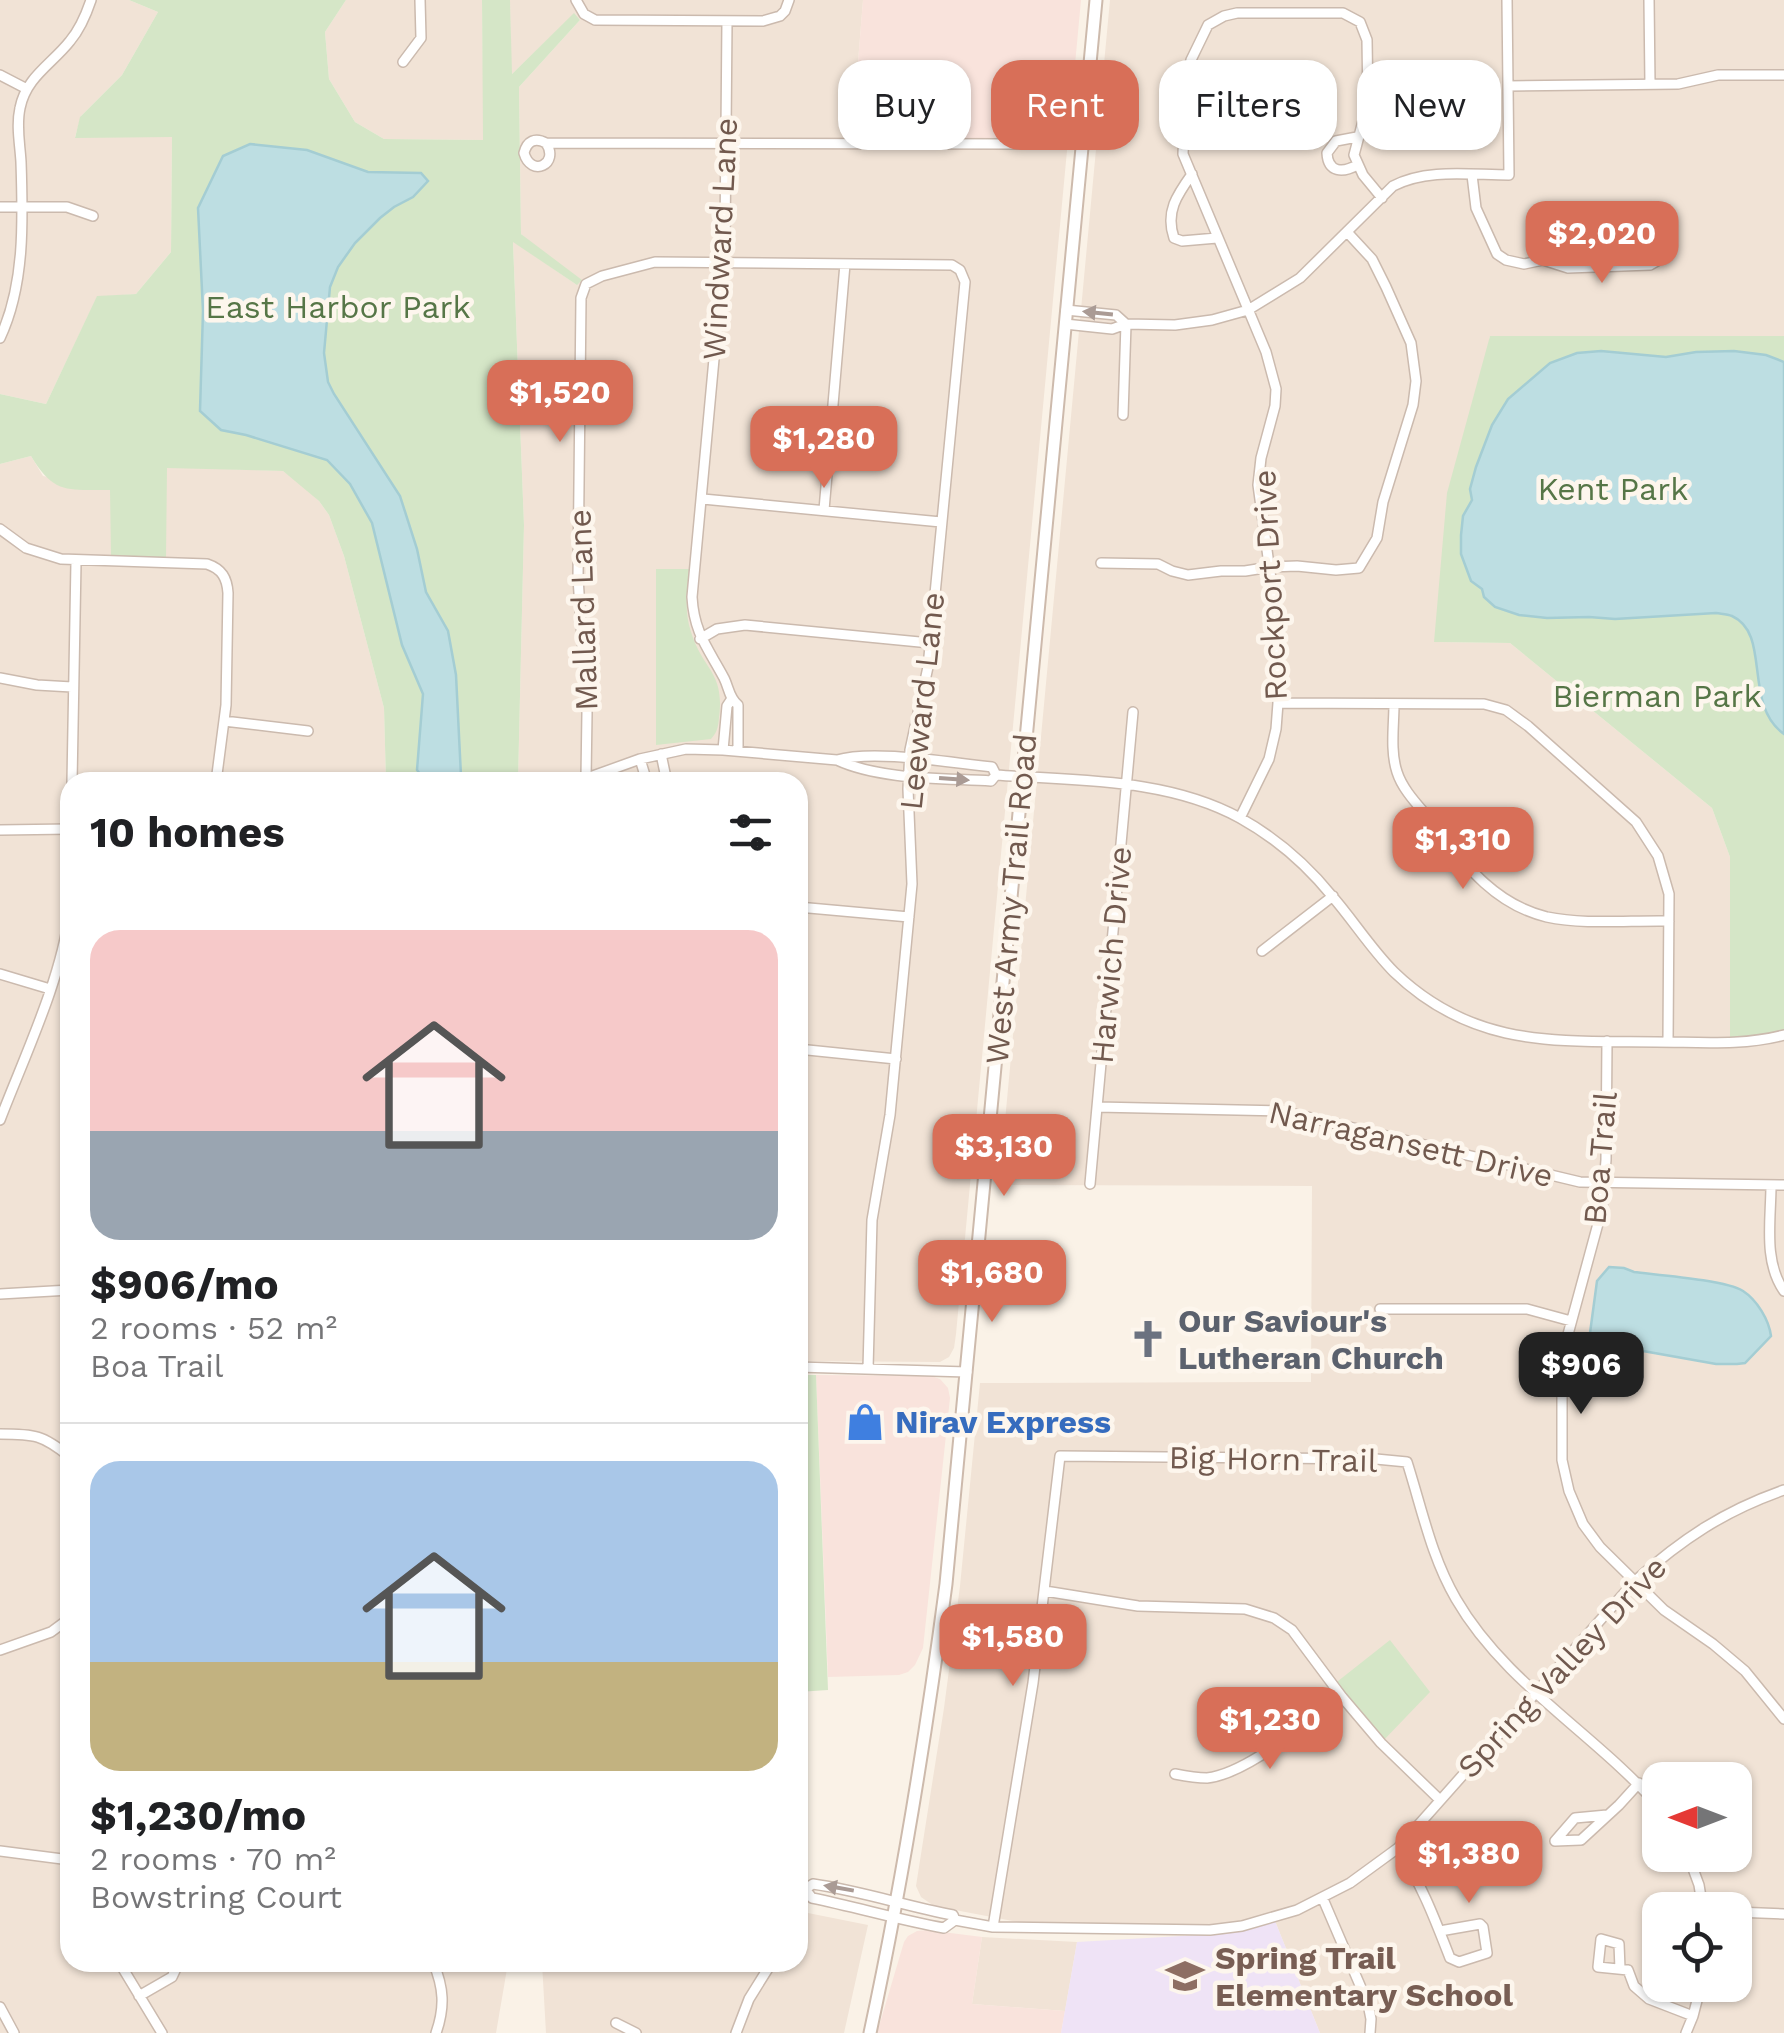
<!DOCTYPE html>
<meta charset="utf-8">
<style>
body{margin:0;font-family:"Work Sans",sans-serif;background:#f2f2f2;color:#202124;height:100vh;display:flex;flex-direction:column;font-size:38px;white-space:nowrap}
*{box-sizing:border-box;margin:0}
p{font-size:32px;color:#757577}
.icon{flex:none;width:55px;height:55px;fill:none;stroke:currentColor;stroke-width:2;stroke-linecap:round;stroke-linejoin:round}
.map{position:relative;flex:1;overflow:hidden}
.details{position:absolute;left:60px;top:772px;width:748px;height:1200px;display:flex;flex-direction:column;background:#fff;border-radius:30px;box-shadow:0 2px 8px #0004}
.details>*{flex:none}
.top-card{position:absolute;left:838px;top:60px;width:795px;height:90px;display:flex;gap:20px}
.needle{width:65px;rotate:270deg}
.controls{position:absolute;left:1642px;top:1762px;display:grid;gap:20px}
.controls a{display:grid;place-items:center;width:110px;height:110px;border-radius:20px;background:#fff;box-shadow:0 2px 8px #0004;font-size:50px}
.price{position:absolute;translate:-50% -85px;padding:0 22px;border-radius:20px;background:#d86f58;color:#fff;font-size:32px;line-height:65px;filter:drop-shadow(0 2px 5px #0008)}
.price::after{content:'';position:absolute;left:50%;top:60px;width:30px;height:22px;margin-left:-15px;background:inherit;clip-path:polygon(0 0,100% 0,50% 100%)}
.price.on{background:#222;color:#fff}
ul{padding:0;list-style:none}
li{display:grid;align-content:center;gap:20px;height:530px;padding:0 30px}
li+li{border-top:2px solid #e0e0e0}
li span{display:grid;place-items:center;height:310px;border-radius:30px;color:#555}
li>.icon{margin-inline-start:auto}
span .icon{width:180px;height:180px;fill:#fffc;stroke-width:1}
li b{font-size:42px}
h2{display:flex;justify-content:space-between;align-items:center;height:120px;padding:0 30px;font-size:42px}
.tag{padding:0 35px;border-radius:30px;background:#fff;box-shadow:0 2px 8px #0004;font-size:35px;line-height:90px}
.tag.on{background:#d86f58;color:#fff}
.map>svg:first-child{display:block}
.residential{fill:#f1e3d6;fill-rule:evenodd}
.commercial{fill:#f9e3dc}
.education{fill:#efe3f6}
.green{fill:#d5e6c7}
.water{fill:#bddee2;stroke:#a4cdd3;stroke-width:2.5}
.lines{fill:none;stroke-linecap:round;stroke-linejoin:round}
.street-casing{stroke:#cbbaae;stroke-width:12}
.secondary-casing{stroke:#cdbaac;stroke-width:15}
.street{stroke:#fff;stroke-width:9}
.secondary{stroke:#fff;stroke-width:11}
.oneway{fill:#aa9b95}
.labels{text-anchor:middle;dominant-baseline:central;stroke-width:9;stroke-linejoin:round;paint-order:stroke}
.street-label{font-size:32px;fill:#71594e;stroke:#fdf6ed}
.park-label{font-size:32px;fill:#567647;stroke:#fdf6ed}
.worship-label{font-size:32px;font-weight:bold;fill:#5b616d;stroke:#fdf6ed;text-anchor:start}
.shop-label{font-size:32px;font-weight:bold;fill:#366cbe;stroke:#fdf6ed;text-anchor:start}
.education-label{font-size:32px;font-weight:bold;fill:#785e54;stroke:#fdf6ed;text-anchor:start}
</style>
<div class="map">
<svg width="1784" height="2033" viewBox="0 0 1784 2033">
<rect width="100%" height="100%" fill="#faf2e7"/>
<!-- residential -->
<path class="residential" d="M0,0H129L158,12L122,75L81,116L75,137H172L171,252L136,294L97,297L46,404L0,394Z
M346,0H482L484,140L384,139L355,122L329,79L325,32Z
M510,0H863L852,137L1068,140L956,1334L954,1348L949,1357L940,1362L798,1361L803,1150L798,1141V782H569L566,776L548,782H518L524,525L513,241L577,285L521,234L519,87L580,20L574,14L511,75Z
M1110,0H1784V336H1490L1435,642L1510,643L1712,808L1730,857V1042L1784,1035V2033H1320L1275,1921L1269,1914L1226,1924H1029L934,1906L921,1897L916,1886L944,1708L960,1586L980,1383L1311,1382L1312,1186L999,1185ZM1660,1780H1735V1855H1660ZM1660,1910H1735V1985H1660Z
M31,456L43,476L111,490V556L166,558V467L283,471L302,485L319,501L329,515L344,556L384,708L386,782H70V1962L508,1963L496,2033H0V464Z
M798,1911L868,1925L844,2033H546L542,1963L798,1962Z
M982,1937L1077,1942L1065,2011L972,2004Z"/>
<!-- commercial -->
<path class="commercial" d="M863,0H1081L1068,140L852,137Z
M816,1375L931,1376L940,1379L948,1388L950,1398L923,1648L915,1665L908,1672L899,1675L828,1677Z
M927,1930L982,1937L972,2004L1065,2011L1061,2033H877L904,1942L908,1936L917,1931Z"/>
<!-- education -->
<path class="education" d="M1275,1921L1320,2033H1061L1077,1942L1199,1935L1252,1929Z"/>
<!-- green -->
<path class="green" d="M129,0H346L325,32L329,79L355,122L384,139L483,140L482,0H510L512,74L574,13L580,20L519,87L521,234L582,280L577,285L513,242L524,525L518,782H386L384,708L344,556L329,515L319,501L283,471L167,468L166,558L111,557L110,490C68,489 55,496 31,456L0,464V394L46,404L97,296L136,294L171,252L172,137L75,138L80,117L122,75L158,12Z
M1490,336H1784V1035L1730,1042V857L1712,808L1510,643L1434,642L1447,493Z
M656,569H689C687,591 684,611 691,632C703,671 725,671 719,718C718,728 717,732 711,739L656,745Z
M798,1141L803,1150L798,1361Z
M798,1375H816L828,1690L798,1692Z
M1390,1640L1430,1692L1381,1743L1333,1685Z"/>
<!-- water -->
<path class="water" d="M250,144L307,150L368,172L421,173L428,181L413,197L394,207L380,218L355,243L338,267L330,287L324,353L328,382L334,394L400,496L417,549L426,592L448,631L456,675L461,776L436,782H426L417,770L423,694L402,645L372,523L350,484L327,460L246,435L221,430L200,411L203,311L198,208L223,156Z
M1601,351L1666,357L1696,352L1734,351L1766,355L1784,362V734C1742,704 1772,634 1732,616C1727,614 1722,614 1716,613L1615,619L1589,617L1547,618L1519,615L1495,607L1484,597L1482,589L1471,581L1461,554V535L1463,516L1472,500L1470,489L1476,467L1492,425L1508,399L1550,363L1577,353Z
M1609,1267L1624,1268L1634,1272C1658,1275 1726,1280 1743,1291C1757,1300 1769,1320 1771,1336L1745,1363L1737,1364H1716L1604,1344L1590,1333L1597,1281Z"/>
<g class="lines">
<!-- street casing -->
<g class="street-casing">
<path id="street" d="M576,0L584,14L595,20L763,21L780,16L785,11L789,0
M1649,0L1650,84
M727,21L725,240L692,597C694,633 708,648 724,678C729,688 729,698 738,705V751
M403,62L421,38L420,0
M0,75L27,89
M1508,86L1678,84L1718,75H1784
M546,143C560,164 531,178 524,153C527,141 535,137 546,143L1082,144
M1357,165C1343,173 1328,173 1327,153L1336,141L1357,137
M1192,174C1177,195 1165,212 1174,238L1182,241L1217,238
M1472,175L1476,208L1497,254L1506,260L1524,264L1543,260L1568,268L1650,265L1657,261C1660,247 1661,237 1655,224C1624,218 1586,222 1559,241C1553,246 1548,254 1543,260
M0,207H67L93,216
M1066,310L1116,315L1126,324
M1065,324L1112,329L1126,324L1175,325L1212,320L1248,310L1300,278L1393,186C1427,168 1471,175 1509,175L1507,0
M0,338C25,285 23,220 21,162C20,144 16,126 20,108C26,77 52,64 70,41C80,29 86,15 91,0
M1123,415L1126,324
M703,499L941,522
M824,510L845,264
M0,529L26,548L61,559L207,564C222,569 227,578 228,593L226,705L216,782
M1101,563L1158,564L1172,571L1188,575L1221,571H1245L1270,567L1297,566L1336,570L1359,568L1377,538L1383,502L1413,405L1416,381L1411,343L1386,287L1372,259L1347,232
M700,639L717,629L745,625L930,643
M0,678L37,685L72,687
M1278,703L1484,704L1506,710L1528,726L1636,822L1658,856L1669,894L1668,1042
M1394,704C1394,725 1390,751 1397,772C1403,791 1420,807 1432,822C1464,863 1493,904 1547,917C1584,925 1631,920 1669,921
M224,721L308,731
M723,750L727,706L731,700
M661,754L665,773L664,782
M640,759L647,782
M837,760C874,749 951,763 992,767L996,775
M586,778L587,713L578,578L581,298L586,284L602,276L655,262L952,265L960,270L965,282L928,667L910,750L908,789L912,884L890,1115L872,1220L868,1369
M72,782L76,562
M576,782L640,759L686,749L723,750L837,760C880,780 944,778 991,781L996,775C1078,781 1167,778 1240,818C1276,838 1306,864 1332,896C1353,920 1371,949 1394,972C1473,1048 1555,1041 1656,1042C1699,1042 1743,1046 1784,1035
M1240,818L1269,759L1276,729L1278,703L1275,608L1258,485L1261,458L1275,406L1276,389L1266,352L1183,154L1186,84L1191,60L1208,25L1224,16L1237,13H1343L1360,22L1367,40L1368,102L1354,155L1363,175L1382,198
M0,830L70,829
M798,907L909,917
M1262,951L1333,896
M0,974L50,989
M1607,1041L1606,1160L1602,1209L1564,1349L1562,1361V1460L1569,1491L1583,1524L1600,1547L1664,1610L1713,1644L1745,1671L1784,1719
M798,1049L896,1059
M1097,1107L1282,1111L1580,1182L1784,1185
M0,1120C25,1055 61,980 70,911
M1090,1184L1133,712
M1771,1185C1771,1220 1763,1261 1784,1291
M0,1294L70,1290
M1380,1309H1527L1571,1321
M798,1367L967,1372
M0,1434C35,1434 43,1435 70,1457
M1045,1591L1138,1606L1245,1609L1274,1618L1292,1630L1342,1697L1381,1743L1440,1800
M0,1650L51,1632L70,1618
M1175,1774C1185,1776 1197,1778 1207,1778C1247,1774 1308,1721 1342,1697
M1555,1841L1581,1840L1619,1805L1639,1783
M1555,1841L1575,1818L1607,1815
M1398,1848C1422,1885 1434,1917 1450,1958L1459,1962L1487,1953L1483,1927L1480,1924L1440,1931
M0,1851L70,1860
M1688,1855L1699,1885L1703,1910
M798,1887L805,1889L812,1898C856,1907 900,1920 944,1928L955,1920
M805,1889L813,1884C862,1891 905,1906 953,1915L955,1920L993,1927L1210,1930L1242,1926L1297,1910L1350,1883L1398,1848L1635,1581C1682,1539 1724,1511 1784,1490
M1323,1899L1368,2004L1371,2019L1370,2033
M1735,1912L1784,1914
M798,1914L800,1888
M993,1927L1033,1683L1060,1456L1376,1459L1407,1462C1422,1509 1431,1556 1456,1599C1505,1684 1597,1735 1660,1808
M119,1962L162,2033
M433,1962C444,1988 445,2007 436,2033
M1620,1969L1619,1944L1601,1939L1598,1967L1628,1970L1634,1986L1649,1999L1693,2016
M139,1996L172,1977L179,1962
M0,2007L14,2033
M616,2023L636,2033
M736,2033L749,1999L772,1962
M1686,2033L1693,2016L1701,1985"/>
</g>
<!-- secondary casing -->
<g class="secondary-casing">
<path id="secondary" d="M870,2033C902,1884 926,1735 946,1584L1096,0"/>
</g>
<!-- street -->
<use href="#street" class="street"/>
<!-- secondary -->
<use href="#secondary" class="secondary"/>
</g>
<!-- one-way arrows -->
<defs><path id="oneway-solid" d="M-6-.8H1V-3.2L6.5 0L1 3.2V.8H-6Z" transform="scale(2.5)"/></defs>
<g class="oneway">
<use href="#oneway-solid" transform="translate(1098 313) rotate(-174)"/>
<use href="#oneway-solid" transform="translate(954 779) rotate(4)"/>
<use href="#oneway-solid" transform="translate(839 1888) rotate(-170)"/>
</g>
<!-- icons -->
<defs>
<g id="church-bare" transform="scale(3)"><path d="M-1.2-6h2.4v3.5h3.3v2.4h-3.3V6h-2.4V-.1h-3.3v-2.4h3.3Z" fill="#6b7280" stroke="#fdf6ed" stroke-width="2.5" paint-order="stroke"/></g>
<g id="shop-bare" transform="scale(3)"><path d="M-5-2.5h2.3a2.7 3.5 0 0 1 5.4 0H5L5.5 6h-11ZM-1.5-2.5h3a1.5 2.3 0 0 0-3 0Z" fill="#3f7fe0" stroke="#fdf6ed" stroke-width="2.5" paint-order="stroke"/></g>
<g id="school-bare" transform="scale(3)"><path d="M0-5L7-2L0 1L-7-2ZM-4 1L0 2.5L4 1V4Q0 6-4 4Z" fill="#8d6e63" stroke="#fdf6ed" stroke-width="2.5" paint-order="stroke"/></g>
</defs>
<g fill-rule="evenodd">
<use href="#church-bare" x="1148" y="1339"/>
<use href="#shop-bare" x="865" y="1422"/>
<use href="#school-bare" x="1185" y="1976"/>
</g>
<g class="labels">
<!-- street labels -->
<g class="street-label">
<text transform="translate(720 239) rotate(-87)">Windward Lane</text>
<text transform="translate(1270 585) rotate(-93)">Rockport Drive</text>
<text transform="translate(583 610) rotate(-92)">Mallard Lane</text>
<text transform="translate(922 701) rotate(-84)">Leeward Lane</text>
<text transform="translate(1011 899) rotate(-85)">West Army Trail Road</text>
<text transform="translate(1111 955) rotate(-85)">Harwich Drive</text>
<text transform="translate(1411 1144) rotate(13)">Narragansett Drive</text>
<text transform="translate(1600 1158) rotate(-85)">Boa Trail</text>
<text transform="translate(1273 1459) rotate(1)">Big Horn Trail</text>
<text transform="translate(1562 1667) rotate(-47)">Spring Valley Drive</text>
</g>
<!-- park labels -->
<g class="park-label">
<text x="338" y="307">East Harbor Park</text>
<text x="1613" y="489">Kent Park</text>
<text x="1657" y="696">Bierman Park</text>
</g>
<!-- worship labels -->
<g class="worship-label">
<text x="1178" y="1321">Our Saviour's<tspan x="1178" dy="37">Lutheran Church</tspan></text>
</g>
<!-- shop labels -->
<g class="shop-label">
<text x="895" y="1422">Nirav Express</text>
</g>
<!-- education labels -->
<g class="education-label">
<text x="1215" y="1958">Spring Trail<tspan x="1215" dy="37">Elementary School</tspan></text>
</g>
</g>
</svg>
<div class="controls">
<a><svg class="needle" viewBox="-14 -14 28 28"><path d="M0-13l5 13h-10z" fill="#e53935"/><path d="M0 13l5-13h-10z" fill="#757577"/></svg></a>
<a><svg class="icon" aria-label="locate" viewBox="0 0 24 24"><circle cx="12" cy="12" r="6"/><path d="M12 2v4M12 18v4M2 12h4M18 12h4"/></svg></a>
</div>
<b class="price" style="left:1602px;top:286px">$2,020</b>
<b class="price" style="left:560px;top:445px">$1,520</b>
<b class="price" style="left:824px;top:491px">$1,280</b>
<b class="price" style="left:1463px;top:892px">$1,310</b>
<b class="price" style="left:1004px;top:1199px">$3,130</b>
<b class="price" style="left:992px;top:1325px">$1,680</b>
<b class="price on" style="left:1581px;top:1417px">$906</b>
<b class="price" style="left:1013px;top:1689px">$1,580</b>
<b class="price" style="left:1270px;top:1772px">$1,230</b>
<b class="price" style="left:1469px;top:1906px">$1,380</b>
<div class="top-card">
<a class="tag">Buy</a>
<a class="tag on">Rent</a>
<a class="tag">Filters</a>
<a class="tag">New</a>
</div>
<section class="details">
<h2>10 homes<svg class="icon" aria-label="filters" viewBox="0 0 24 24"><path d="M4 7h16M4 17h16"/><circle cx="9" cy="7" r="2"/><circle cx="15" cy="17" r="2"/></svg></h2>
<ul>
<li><span style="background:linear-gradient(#f6c9c9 65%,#9aa5b1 0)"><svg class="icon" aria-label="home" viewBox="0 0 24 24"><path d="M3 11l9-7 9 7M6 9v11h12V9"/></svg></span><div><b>$906/mo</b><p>2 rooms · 52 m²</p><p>Boa Trail</p></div></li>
<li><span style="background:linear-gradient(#a9c7e8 65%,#c2b280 0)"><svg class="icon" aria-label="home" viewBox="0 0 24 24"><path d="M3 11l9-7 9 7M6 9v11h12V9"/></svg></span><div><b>$1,230/mo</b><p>2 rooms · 70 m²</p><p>Bowstring Court</p></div></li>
</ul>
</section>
</div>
